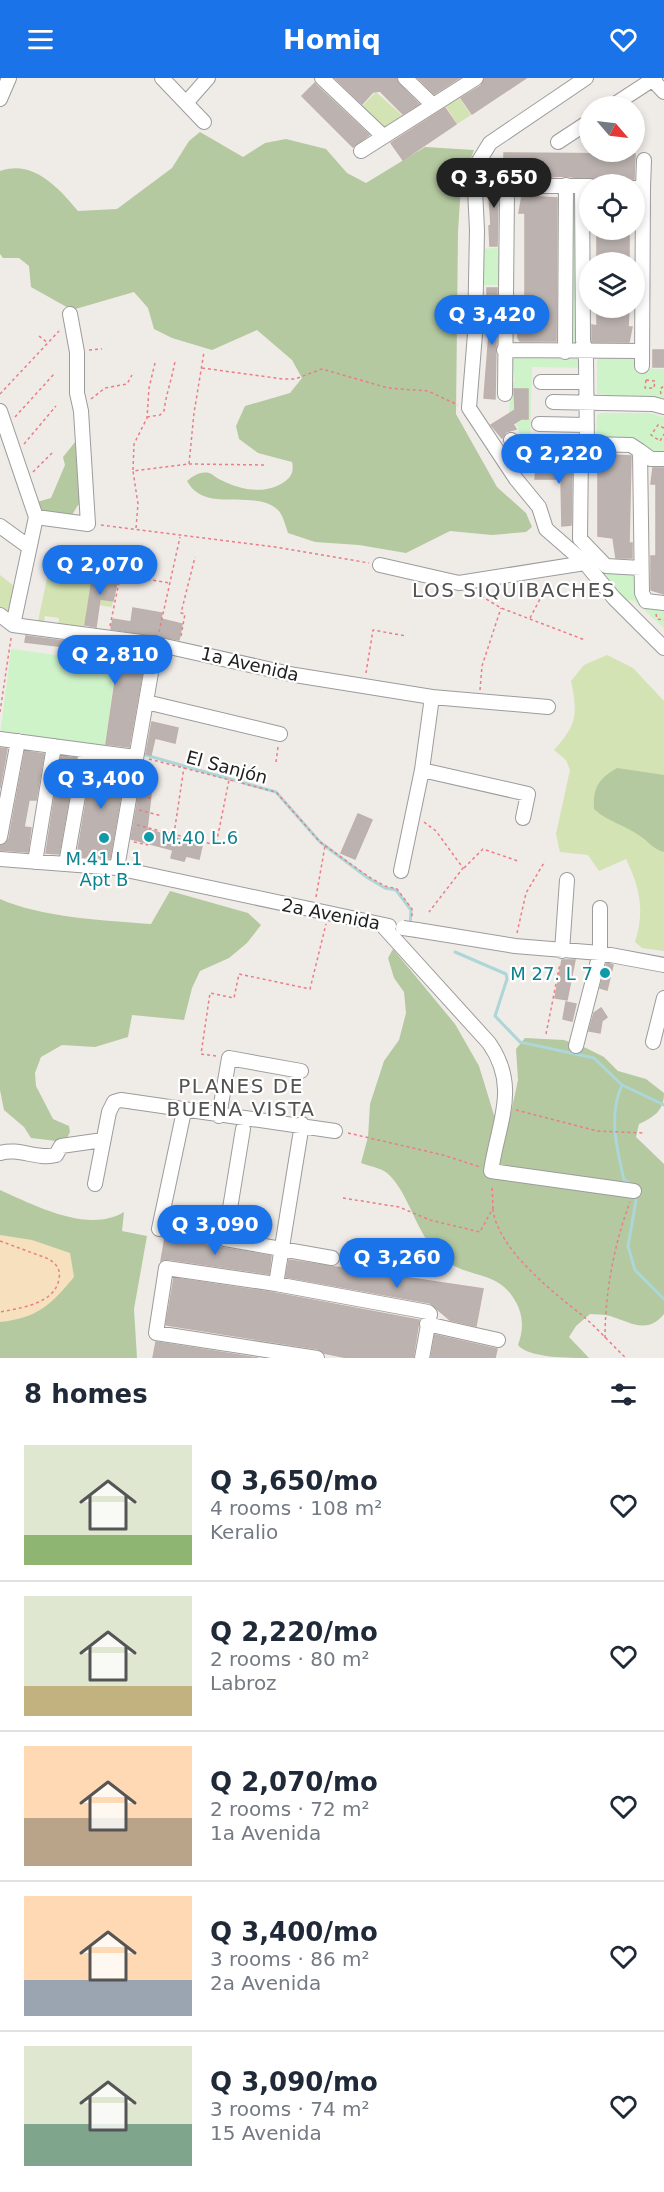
<!DOCTYPE html>
<meta charset="utf-8">
<style>
body{margin:0;font-family:"DejaVu Sans",sans-serif;background:#f2f2f3;color:#1f2937;height:100vh;display:flex;flex-direction:column;font-size:22px;white-space:nowrap}
*{box-sizing:border-box;margin:0}
p{font-size:20px;color:#747a83}
.icon{flex:none;width:33px;height:33px;fill:none;stroke:currentColor;stroke-width:2;stroke-linecap:round;stroke-linejoin:round}
.map{position:relative;height:1280px;overflow:hidden}
.sheet{display:flex;flex-direction:column;background:#fff;flex:1}
.sheet>*{flex:none}
.needle{width:39px;rotate:118deg}
.buttons{position:absolute;left:579px;top:18px;display:grid;gap:12px}
.buttons a{display:grid;place-items:center;width:66px;height:66px;border-radius:50%;background:#fff;box-shadow:0 3px 9px #0003;font-size:30px}
.price{position:absolute;translate:-50% -51px;padding:0 14px;border-radius:21px;background:#1a73e8;color:#fff;font-size:20px;line-height:39px;filter:drop-shadow(0 2px 3px #0008)}
.price::after{content:'';position:absolute;left:50%;top:36px;width:18px;height:14px;margin-left:-9px;background:inherit;clip-path:polygon(0 0,100% 0,50% 100%)}
.price.current{background:#222;color:#fff}
ul{padding:0;list-style:none}
li{display:flex;align-items:center;gap:18px;height:150px;padding:0 24px}
li+li{border-top:2px solid #e0e1e3}
li span{display:grid;place-items:center;flex:none;width:168px;height:120px;border-radius:0px;color:#555}
li>.icon{margin-inline-start:auto}
span .icon{width:72px;height:72px;fill:#fffc;stroke-width:1}
li b{font-size:26px}
h2{display:flex;justify-content:space-between;align-items:center;height:72px;padding:0 24px;font-size:26px}
header{display:flex;justify-content:space-between;align-items:center;height:78px;padding:0 24px;background:#1a73e8;color:#fff;font-size:27px;font-weight:700}
.map>svg:first-child{display:block}
.grass{fill:#d3e3b3}
.forest{fill:#b4c9a0}
.sand{fill:#f7e0bd}
.park{fill:#cef3c9}
.lines{fill:none;stroke-linecap:round;stroke-linejoin:round}
.stream{stroke:#acd6d7;stroke-width:3}
.building{fill:#bcb3b0;stroke:#bfb0ab;stroke-width:1.5}
.minor-casing{stroke:#9c9c9c;stroke-width:16}
.path{stroke:#ea7d86;stroke-width:1.5;stroke-dasharray:3 3;stroke-linecap:butt}
.minor{stroke:#fff;stroke-width:14}
.minor-bridge-casing{stroke:#9c9c9c;stroke-width:16;stroke-linecap:butt}
.minor-bridge{stroke:#fff;stroke-width:14}
.culture-dot{fill:#0f9aa8;stroke:#fff;stroke-width:2}
.labels{text-anchor:middle;dominant-baseline:central;stroke-width:4.5;stroke-linejoin:round;paint-order:stroke}
.street-label{font-size:18px;fill:#1f1f1f;stroke:#fff}
.culture-label{font-size:18px;fill:#0d838f;stroke:#fff;text-anchor:start}
.neighbourhood-label{font-size:20px;letter-spacing:1.5px;fill:#525252;stroke:#fff}
</style>
<header><svg class="icon" aria-label="menu" viewBox="0 0 24 24"><path d="M4 6h16M4 12h16M4 18h16"/></svg>Homiq<svg class="icon" aria-label="heart" viewBox="0 0 24 24"><path d="M12 20l-8-8c-3-5 5-10 8-4 3-6 11-1 8 4z"/></svg></header>
<div class="map">
<svg width="664" height="1280" viewBox="0 0 664 1280">
<rect width="100%" height="100%" fill="#efebe7"/>
<!-- grass -->
<path class="grass" d="M376,14L404,39L384,52L361,29Z
M459,19L471,37L457,46L445,27Z
M49,491L93,496L90,520L113,523L112,529L88,526L84,554L58,551L59,540L45,538L43,549L37,548Z
M0,497L19,512L12,544L0,535Z
M607,577L633,590L664,623V873L642,870L635,864C645,833 640,810 626,781L599,793L588,777L560,774L556,756L570,692L566,682L554,672C577,647 578,636 571,603L584,587Z"/>
<!-- forest -->
<path class="forest" d="M200,54L243,79L265,65L286,61L326,71L347,95L366,105L425,69L474,72L461,107L458,154L456,336L497,409L526,435L532,449L526,454L492,457L450,453L406,475L359,467L315,464L288,455C286,449 283,438 279,433C255,409 205,437 187,403C193,398 200,393 209,395C213,396 216,400 221,402C240,412 265,417 284,404C292,399 294,392 292,384L258,375L239,361L236,348L245,328L290,315L302,300L292,282L257,252L212,272L172,260L154,251L148,230L134,214L72,232L31,209L29,188L19,180H3L0,176V93C33,81 59,110 78,133L117,131L172,90L189,63Z
M80,358L84,426L78,427L72,437L39,433L37,424L51,420L65,387L63,379Z
M617,690L664,697V774C653,771 649,764 640,758C625,747 608,744 594,731C593,710 598,701 617,690Z
M170,813L248,835L261,847L247,865L229,880L200,893L192,910L184,942L132,937L128,959L95,969L62,967L41,979L35,995L36,1008L53,1041L69,1048L70,1054L65,1064L31,1060L24,1049L4,1032L0,1012V821C39,839 108,843 151,846Z
M393,871L455,946L479,988L494,1037L506,1042L510,1039L518,1002L516,971L525,960L564,962L586,970L604,979L618,993L646,1001L664,1015C664,1033 654,1039 639,1046L636,1059L664,1086V1236C647,1257 630,1244 610,1238C604,1236 596,1237 590,1236L576,1248L569,1259L589,1280C569,1280 528,1280 518,1267C525,1248 523,1232 510,1215C490,1191 464,1201 439,1177C415,1154 409,1114 387,1095C381,1090 369,1088 361,1085L368,1059L370,1026L384,983L399,962L406,935L404,914L394,900L388,880Z
M0,1112C34,1127 88,1156 124,1134L122,1153L147,1158L134,1231L137,1280H0Z"/>
<!-- sand -->
<path class="sand" d="M0,1157L32,1162L70,1175L74,1199C51,1227 37,1240 0,1244Z"/>
<!-- park -->
<path class="park" d="M575,114L578,115V266L571,267L572,116Z
M506,169L507,207H484L483,171Z
M514,279L581,281L585,290L532,289L530,361H584C573,377 546,370 529,370L523,367L518,350L509,335L511,309L515,303L512,286Z
M599,280H633L637,282V290L664,291V321L597,316V283Z
M601,335H649L664,339V375L652,374L638,362L596,360L597,337Z
M601,494L636,495L638,517L664,530V550L634,523L625,521Z
M11,571L116,585L105,671L0,658Z"/>
<g class="lines">
<!-- stream -->
<path class="stream" d="M142,676L276,714L320,764L368,800L385,810L396,812L411,832L410,848
M455,874L506,896L507,901L495,938L520,964L594,980L622,1007L664,1027
M622,1007C608,1038 617,1071 624,1102L635,1108
M637,1117L628,1168L635,1192L664,1221"/>
</g>
<!-- building -->
<path class="building" d="M335,0H396L399,6L419,26L403,36L380,13L373,14L362,26Z
M418,0H459L434,16Z
M485,0H526L472,36L461,20L481,8Z
M315,5L316,7L369,57L353,69L302,18Z
M445,30L456,46L403,82L391,65Z
M504,75L635,76L634,101L596,102L565,98L504,101Z
M488,102H504L498,115L497,168H490L489,148L491,147Z
M522,118L557,120L556,263H520L518,260V249H525V135H519Z
M597,152H629V184H601V178H597Z
M487,210H497L495,321L484,320L491,231H487Z
M597,230H629L628,249H632L629,264H592V247L597,248Z
M653,272H664V289H653Z
M514,311H528V341H521L513,346L516,351L506,354L502,360L491,347L515,332Z
M593,376L631,378L629,465H632V480H616L613,460L598,458V393H591Z
M537,385H572L571,447L562,448L561,401H535Z
M653,390H664V516L651,512V478H656V406H651Z
M93,496L118,500L113,523L100,521L96,549L85,547Z
M133,530L162,535L161,541L182,546L179,562L111,551L113,541L131,544Z
M26,558L146,574L129,669L106,666L118,583L98,580L100,573L25,564Z
M152,644L178,650L175,665L155,660L151,677L146,676Z
M0,670L7,671L0,710Z
M25,673L44,676L36,722H29L24,749L31,750L28,774L0,772V768L9,761Z
M61,678L76,680L59,776L46,775Z
M93,683L126,687L110,780L77,778Z
M141,705L152,708L147,751L202,768L199,781L186,778L184,783L171,780L173,772L131,761Z
M358,736L372,742L355,781L341,775Z
M562,882H575L567,922L555,920Z
M607,885L613,887L607,912L600,910Z
M566,924L576,926L572,943L563,941Z
M601,930L607,939L602,943L600,955L589,953L594,935Z
M165,1160L271,1178L269,1196L167,1181L161,1183Z
M289,1182L483,1211L476,1248L450,1242L430,1225L286,1199Z
M174,1200L275,1215L419,1242L413,1280H348L324,1275L318,1271L166,1247Z
M435,1257L497,1271L495,1280H431Z
M156,1264L258,1280H153Z"/>
<g class="lines">
<!-- minor casing -->
<g class="minor-casing">
<path id="minor" d="M162,0L204,44
M322,0L383,58
M405,0L433,27
M586,0L490,65L474,91L477,152L475,256L469,330L516,401L539,429L546,451L585,485L614,520L664,570
M651,0L664,14
M0,21L9,0
M186,25L208,0
M612,28L655,0
M558,64L590,43
M361,73L476,0
M582,108L583,262L586,282L587,366L581,374L580,461L606,488L641,490
M634,110H643L642,288
M643,110L644,82
M504,272L641,273
M565,274L566,107
M541,304H586
M505,316L507,115L514,108H590
M553,324L653,326L664,329
M0,333L36,439L13,547
M539,346L587,347
M511,362L518,372L525,375L581,376
M587,366L631,367L640,373L642,515L646,523L664,525
M640,373L651,381H664
M36,439L88,446L81,333L77,315V274L70,236
M0,448L29,469
M380,487L459,505L585,485
M0,537L13,547L156,566L295,597L432,619L548,629
M146,624L280,656
M0,661L135,679
M422,692L528,716L523,740
M0,759L18,663
M0,781L117,790L389,848
M35,784L54,668
M66,786L86,673
M117,790L156,566
M401,793L422,692L432,619
M382,847L489,965C520,1009 498,1045 491,1093L634,1113
M417,852L515,868L600,875L664,887
M562,873L567,802
M653,964L664,920
M576,968L600,875V830
M219,1038L229,980L301,993
M243,1051L225,1161L332,1180
M0,1075C19,1069 37,1082 56,1077L61,1068L103,1062
M95,1106L109,1034L114,1024L121,1022L335,1053
M159,1151L184,1033
M276,1206L302,1046
M427,1246L498,1262
M317,1280L156,1255L166,1190L276,1206L428,1234L430,1236L422,1280"/>
</g>
<!-- path -->
<path class="path" d="M39,258L48,265
M89,272L102,271
M202,290L283,301H295L322,291L388,310L428,313L458,327
M646,302L655,303L654,310H645Z
M0,316L59,253
M661,316L660,311L664,308
M91,321L105,310L127,306L132,297
M15,339L55,295
M147,339L160,337L164,333C166,316 172,301 175,283
M664,350L658,347L651,357L660,363L664,356
M24,366L56,328
M189,386L267,387
M133,392L134,366L147,340L149,310L155,285
M33,394L54,373
M101,447L275,469L369,485
M136,450L138,426L133,393L189,386L194,335L204,274
M94,493L170,505
M476,515L501,530L585,562
M656,536L657,541L664,542
M530,540L549,504
M110,548L120,499
M159,554L180,459
M181,558L185,536L181,535L195,479
M366,595L373,552L406,558
M480,612L482,588L501,530
M0,634L11,560
M149,681L276,714L320,764L369,799L385,808L397,811L412,831V839
M276,684L278,669
M142,718L152,721
M139,732L162,738
M424,744L436,753L463,790L429,834
M137,747L216,767L229,702
M174,756L184,689
M134,764L148,767
M464,790L483,771L518,783
M316,819L325,768
M517,855L526,815L545,783
M546,956L560,886
M216,978L201,976L210,915L234,920L239,896L310,911L326,846
M516,1032L597,1053L645,1055
M348,1055L443,1077L480,1089
M343,1120L399,1129L430,1142L480,1154L493,1130L492,1107
M493,1131C497,1171 554,1215 583,1238C598,1251 612,1267 626,1280
M0,1163L49,1181C56,1186 61,1191 59,1201C55,1226 20,1230 0,1234
M605,1260C605,1215 614,1166 630,1124"/>
<!-- minor -->
<use href="#minor" class="minor"/>
<!-- minor-bridge casing -->
<g class="minor-bridge-casing">
<path id="minor-bridge" d="M403,850L417,852"/>
</g>
<!-- minor-bridge -->
<use href="#minor-bridge" class="minor-bridge"/>
</g>
<!-- markers -->
<g class="culture-dot">
<circle cx="149" cy="759" r="6"/>
<circle cx="104" cy="760" r="6"/>
<circle cx="605" cy="895" r="6"/>
</g>
<g class="labels">
<!-- street labels -->
<g class="street-label">
<text transform="translate(250 586) rotate(13)">1a Avenida</text>
<text transform="translate(227 689) rotate(15)">El Sanjón</text>
<text transform="translate(331 836) rotate(11)">2a Avenida</text>
</g>
<!-- culture labels -->
<g class="culture-label">
<text x="161" y="759">M.40 L.6</text>
<text x="104" y="780" text-anchor="middle">M.41 L.1<tspan x="104" dy="21">Apt B</tspan></text>
<text x="593" y="895" text-anchor="end">M 27. L 7</text>
</g>
<!-- neighbourhood labels -->
<g class="neighbourhood-label">
<text x="514" y="512">LOS SIQUIBACHES</text>
<text x="241" y="1008">PLANES DE<tspan x="241" dy="23">BUENA VISTA</tspan></text>
</g>
</g>
</svg>
<div class="buttons">
<a><svg class="needle" viewBox="-14 -14 28 28"><path d="M0-13l5 13h-10z" fill="#e53935"/><path d="M0 13l5-13h-10z" fill="#747a83"/></svg></a>
<a><svg class="icon" aria-label="locate" viewBox="0 0 24 24"><circle cx="12" cy="12" r="6"/><path d="M12 2v4M12 18v4M2 12h4M18 12h4"/></svg></a>
<a><svg class="icon" aria-label="layers" viewBox="0 0 24 24"><path d="M12 4l9 5-9 5-9-5zM3 14l9 5 9-5"/></svg></a>
</div>
<b class="price current" style="left:494px;top:131px">Q 3,650</b>
<b class="price" style="left:492px;top:268px">Q 3,420</b>
<b class="price" style="left:559px;top:407px">Q 2,220</b>
<b class="price" style="left:100px;top:518px">Q 2,070</b>
<b class="price" style="left:115px;top:608px">Q 2,810</b>
<b class="price" style="left:101px;top:732px">Q 3,400</b>
<b class="price" style="left:215px;top:1178px">Q 3,090</b>
<b class="price" style="left:397px;top:1211px">Q 3,260</b>
</div>
<section class="sheet">
<h2>8 homes<svg class="icon" aria-label="filters" viewBox="0 0 24 24"><path d="M4 7h16M4 17h16"/><circle cx="9" cy="7" r="2"/><circle cx="15" cy="17" r="2"/></svg></h2>
<ul>
<li><span style="background:linear-gradient(#dfe7d0 75%,#8fb573 0)"><svg class="icon" aria-label="home" viewBox="0 0 24 24"><path d="M3 11l9-7 9 7M6 9v11h12V9"/></svg></span><div><b>Q 3,650/mo</b><p>4 rooms · 108 m²</p><p>Keralio</p></div><svg class="icon" aria-label="heart" viewBox="0 0 24 24"><path d="M12 20l-8-8c-3-5 5-10 8-4 3-6 11-1 8 4z"/></svg></li>
<li><span style="background:linear-gradient(#dfe7d0 75%,#c2b280 0)"><svg class="icon" aria-label="home" viewBox="0 0 24 24"><path d="M3 11l9-7 9 7M6 9v11h12V9"/></svg></span><div><b>Q 2,220/mo</b><p>2 rooms · 80 m²</p><p>Labroz</p></div><svg class="icon" aria-label="heart" viewBox="0 0 24 24"><path d="M12 20l-8-8c-3-5 5-10 8-4 3-6 11-1 8 4z"/></svg></li>
<li><span style="background:linear-gradient(#ffd9b3 60%,#b9a48a 0)"><svg class="icon" aria-label="home" viewBox="0 0 24 24"><path d="M3 11l9-7 9 7M6 9v11h12V9"/></svg></span><div><b>Q 2,070/mo</b><p>2 rooms · 72 m²</p><p>1a Avenida</p></div><svg class="icon" aria-label="heart" viewBox="0 0 24 24"><path d="M12 20l-8-8c-3-5 5-10 8-4 3-6 11-1 8 4z"/></svg></li>
<li><span style="background:linear-gradient(#ffd9b3 70%,#9aa5b1 0)"><svg class="icon" aria-label="home" viewBox="0 0 24 24"><path d="M3 11l9-7 9 7M6 9v11h12V9"/></svg></span><div><b>Q 3,400/mo</b><p>3 rooms · 86 m²</p><p>2a Avenida</p></div><svg class="icon" aria-label="heart" viewBox="0 0 24 24"><path d="M12 20l-8-8c-3-5 5-10 8-4 3-6 11-1 8 4z"/></svg></li>
<li><span style="background:linear-gradient(#dfe7d0 65%,#7fa58c 0)"><svg class="icon" aria-label="home" viewBox="0 0 24 24"><path d="M3 11l9-7 9 7M6 9v11h12V9"/></svg></span><div><b>Q 3,090/mo</b><p>3 rooms · 74 m²</p><p>15 Avenida</p></div><svg class="icon" aria-label="heart" viewBox="0 0 24 24"><path d="M12 20l-8-8c-3-5 5-10 8-4 3-6 11-1 8 4z"/></svg></li>
</ul>
</section>
